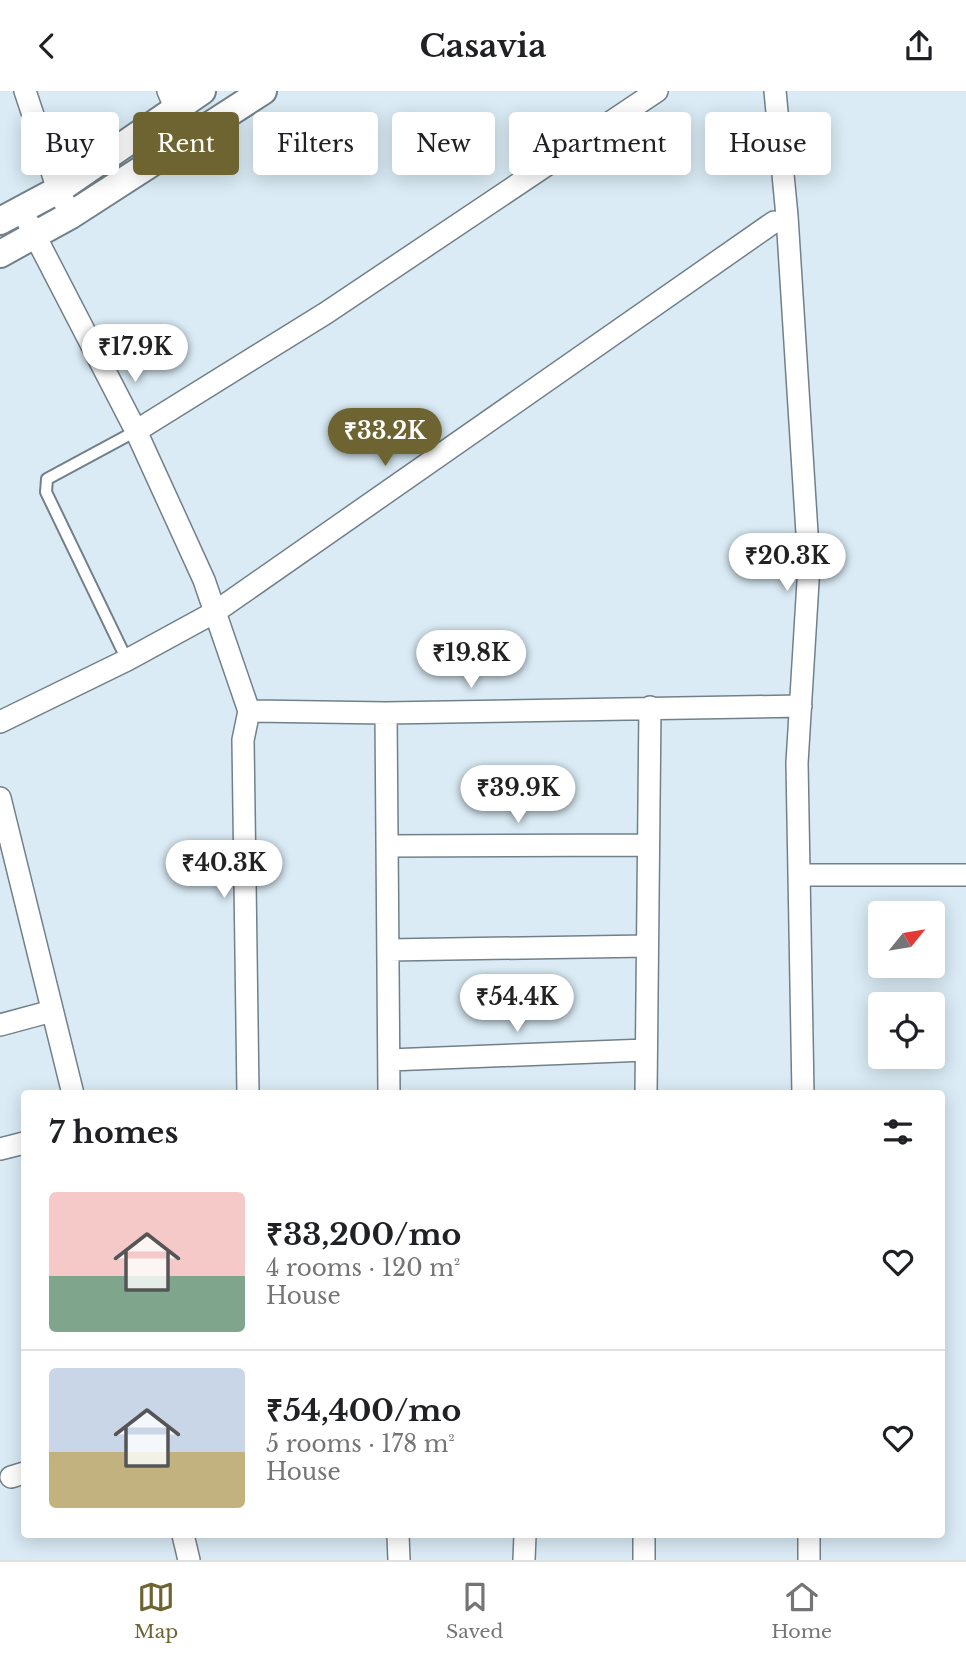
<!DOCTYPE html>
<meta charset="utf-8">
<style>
body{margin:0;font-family:"Libre Baskerville",serif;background:#f2f2f2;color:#202124;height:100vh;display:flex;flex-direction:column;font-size:26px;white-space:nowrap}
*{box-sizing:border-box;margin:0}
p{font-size:23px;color:#757577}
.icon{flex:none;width:38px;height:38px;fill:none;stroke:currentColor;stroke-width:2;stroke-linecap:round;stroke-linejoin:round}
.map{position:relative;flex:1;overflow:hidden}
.side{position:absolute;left:21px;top:999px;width:924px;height:448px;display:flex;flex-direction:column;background:#fff;border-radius:7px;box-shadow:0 4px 18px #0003}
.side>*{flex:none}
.top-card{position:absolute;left:21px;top:21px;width:924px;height:63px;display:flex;gap:14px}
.needle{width:46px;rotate:60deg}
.controls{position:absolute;left:868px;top:810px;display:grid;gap:14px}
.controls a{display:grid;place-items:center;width:77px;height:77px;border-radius:7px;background:#fff;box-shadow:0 4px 18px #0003;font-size:35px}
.price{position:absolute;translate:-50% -60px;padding:0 16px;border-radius:24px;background:#fff;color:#222;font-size:23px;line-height:46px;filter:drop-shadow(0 2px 4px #0008)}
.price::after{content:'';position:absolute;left:50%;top:42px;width:21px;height:16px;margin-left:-10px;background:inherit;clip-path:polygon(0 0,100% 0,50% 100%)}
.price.selected{background:#6d6431;color:#fff}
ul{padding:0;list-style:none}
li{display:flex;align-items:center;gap:21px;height:175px;padding:0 28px}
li+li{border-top:2px solid #e0e0e0}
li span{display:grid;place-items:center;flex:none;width:196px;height:140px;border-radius:7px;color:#555}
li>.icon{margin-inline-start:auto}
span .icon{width:84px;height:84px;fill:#fffc;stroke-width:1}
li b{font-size:30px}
h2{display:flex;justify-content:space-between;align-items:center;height:84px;padding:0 28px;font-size:30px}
.chip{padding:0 24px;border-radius:7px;background:#fff;box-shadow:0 4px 18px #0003;font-size:24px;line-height:63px}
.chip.selected{background:#6d6431;color:#fff}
header{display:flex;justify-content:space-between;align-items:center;height:91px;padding:0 28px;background:#fff;font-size:32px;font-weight:700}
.dock{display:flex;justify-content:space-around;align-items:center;height:98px;border-top:2px solid #e0e0e0;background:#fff;font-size:19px;color:#757577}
.dock a{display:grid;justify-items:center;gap:4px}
.dock .selected{color:#6d6431}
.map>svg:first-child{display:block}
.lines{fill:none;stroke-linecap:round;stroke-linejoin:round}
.service-casing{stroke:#718089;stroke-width:14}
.minor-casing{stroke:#718089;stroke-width:24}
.tertiary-casing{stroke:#718089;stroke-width:30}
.service{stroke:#fff;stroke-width:10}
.minor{stroke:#fff;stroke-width:21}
.tertiary{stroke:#fff;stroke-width:26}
</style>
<header><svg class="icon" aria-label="back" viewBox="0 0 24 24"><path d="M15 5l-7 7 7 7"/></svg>Casavia<svg class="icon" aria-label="share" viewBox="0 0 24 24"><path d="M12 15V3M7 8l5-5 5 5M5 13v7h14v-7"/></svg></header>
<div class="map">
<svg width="966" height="1469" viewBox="0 0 966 1469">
<rect width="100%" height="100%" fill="#daebf5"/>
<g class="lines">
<!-- service casing -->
<g class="service-casing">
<path id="service" d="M127,569L46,401L47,388L136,340"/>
</g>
<!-- minor casing -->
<g class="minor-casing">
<path id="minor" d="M25,0L58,99L71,124
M168,0L189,48
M775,0L787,125L809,474L797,672L803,1003
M28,131L136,340L204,489L249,620L386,622L801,615
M136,340L326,222L657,0
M386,622L389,1003
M0,631L127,569L215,521L774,131
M0,707L73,1003
M387,755L648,754
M800,784H966
M388,859L647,855
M0,934L52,920
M389,969L646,959
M248,1003L243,649L249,620
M646,1003L650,616
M0,1058L24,1052
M11,1386L24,1382
M183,1444L189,1469
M398,1444L399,1469
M644,1444V1469
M809,1444V1469
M524,1469L525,1444"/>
</g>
<!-- tertiary casing -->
<g class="tertiary-casing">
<path id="tertiary" d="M0,130L58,99L202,0
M0,163L71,124L263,0"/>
</g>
<!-- service -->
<use href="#service" class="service"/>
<!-- minor -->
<use href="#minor" class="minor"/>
<!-- tertiary -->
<use href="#tertiary" class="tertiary"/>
</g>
</svg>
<div class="controls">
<a><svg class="needle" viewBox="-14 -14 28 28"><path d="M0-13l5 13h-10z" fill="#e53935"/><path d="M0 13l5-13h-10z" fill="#757577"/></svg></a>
<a><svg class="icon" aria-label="locate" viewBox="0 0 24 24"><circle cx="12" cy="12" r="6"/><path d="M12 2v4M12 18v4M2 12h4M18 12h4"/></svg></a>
</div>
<b class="price" style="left:135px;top:293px">₹17.9K</b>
<b class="price selected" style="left:385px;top:377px">₹33.2K</b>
<b class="price" style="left:787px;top:502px">₹20.3K</b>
<b class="price" style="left:471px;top:599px">₹19.8K</b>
<b class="price" style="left:518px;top:734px">₹39.9K</b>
<b class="price" style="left:224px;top:809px">₹40.3K</b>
<b class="price" style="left:517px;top:943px">₹54.4K</b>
<div class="top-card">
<a class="chip">Buy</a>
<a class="chip selected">Rent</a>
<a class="chip">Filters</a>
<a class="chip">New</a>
<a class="chip">Apartment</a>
<a class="chip">House</a>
</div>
<section class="side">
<h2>7 homes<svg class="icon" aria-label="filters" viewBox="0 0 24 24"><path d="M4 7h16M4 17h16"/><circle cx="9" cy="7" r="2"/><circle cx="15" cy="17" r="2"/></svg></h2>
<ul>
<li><span style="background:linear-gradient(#f6c9c9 60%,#7fa58c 0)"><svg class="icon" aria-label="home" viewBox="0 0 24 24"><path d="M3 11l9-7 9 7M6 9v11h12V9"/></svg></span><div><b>₹33,200/mo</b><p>4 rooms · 120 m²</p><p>House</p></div><svg class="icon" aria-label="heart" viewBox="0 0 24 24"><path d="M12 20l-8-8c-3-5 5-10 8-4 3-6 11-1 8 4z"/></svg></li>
<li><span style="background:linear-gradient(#c9d6e8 60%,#c2b280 0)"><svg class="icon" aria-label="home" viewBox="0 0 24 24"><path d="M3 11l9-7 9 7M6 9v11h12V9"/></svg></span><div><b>₹54,400/mo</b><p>5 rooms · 178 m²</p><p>House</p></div><svg class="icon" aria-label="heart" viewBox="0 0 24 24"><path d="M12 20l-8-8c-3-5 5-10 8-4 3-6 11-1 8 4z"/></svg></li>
</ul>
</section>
</div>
<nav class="dock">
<a class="selected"><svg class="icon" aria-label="map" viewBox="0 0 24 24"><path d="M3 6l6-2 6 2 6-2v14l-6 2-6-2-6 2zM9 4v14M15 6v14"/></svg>Map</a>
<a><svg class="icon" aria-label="saved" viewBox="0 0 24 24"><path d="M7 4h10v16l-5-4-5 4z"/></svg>Saved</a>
<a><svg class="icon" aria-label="home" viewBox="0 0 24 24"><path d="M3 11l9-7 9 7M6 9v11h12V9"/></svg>Home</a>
</nav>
